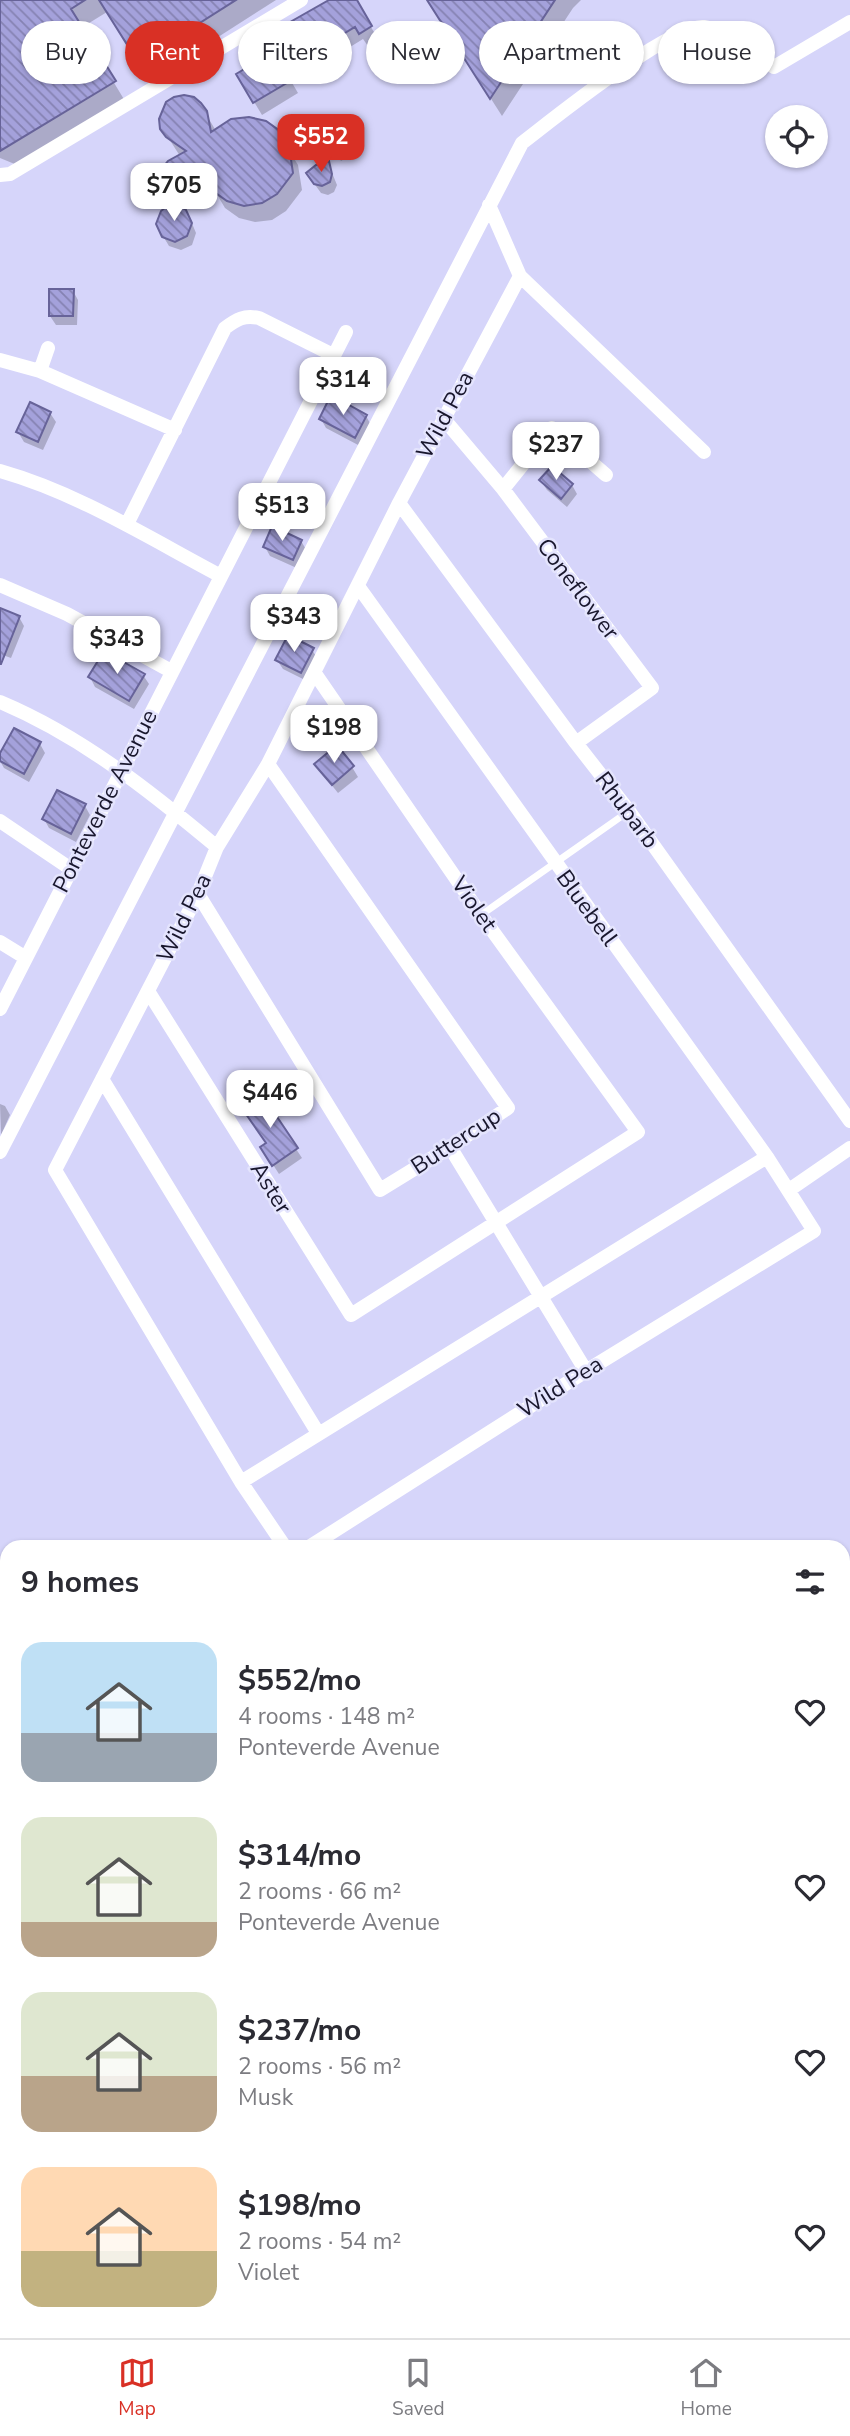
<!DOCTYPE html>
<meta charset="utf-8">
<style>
body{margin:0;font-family:"Nunito Sans",sans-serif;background:#f7f7f7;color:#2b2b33;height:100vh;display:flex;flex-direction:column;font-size:26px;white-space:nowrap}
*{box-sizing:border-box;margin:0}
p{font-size:23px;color:#7c7c81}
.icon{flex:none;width:38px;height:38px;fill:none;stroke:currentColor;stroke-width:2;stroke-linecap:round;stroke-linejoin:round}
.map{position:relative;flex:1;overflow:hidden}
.side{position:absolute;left:0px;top:1540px;width:850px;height:798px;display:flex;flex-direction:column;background:#fff;border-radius:21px 21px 0 0;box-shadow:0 2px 5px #0004}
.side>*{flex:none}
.banner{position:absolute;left:21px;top:21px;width:808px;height:63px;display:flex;gap:14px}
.fabs{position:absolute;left:765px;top:105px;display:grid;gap:14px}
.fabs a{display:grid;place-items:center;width:63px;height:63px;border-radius:50%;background:#fff;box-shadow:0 2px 5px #0004;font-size:35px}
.price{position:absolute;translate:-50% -60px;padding:0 16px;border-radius:14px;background:#fff;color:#222;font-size:23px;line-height:46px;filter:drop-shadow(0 2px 4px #0008)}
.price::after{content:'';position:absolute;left:50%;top:42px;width:21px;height:16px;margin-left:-10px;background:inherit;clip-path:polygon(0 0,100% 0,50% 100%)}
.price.on{background:#d93025;color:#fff}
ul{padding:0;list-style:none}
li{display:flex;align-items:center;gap:21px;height:175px;padding:0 21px}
li span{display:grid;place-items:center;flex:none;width:196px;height:140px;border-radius:21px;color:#555}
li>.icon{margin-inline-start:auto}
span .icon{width:84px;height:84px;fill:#fffc;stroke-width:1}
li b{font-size:30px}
h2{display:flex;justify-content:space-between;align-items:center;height:84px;padding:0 21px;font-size:30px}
.pill{padding:0 24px;border-radius:32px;background:#fff;box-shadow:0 2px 5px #0004;font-size:24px;line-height:63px}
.pill.on{background:#d93025;color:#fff}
.tab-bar{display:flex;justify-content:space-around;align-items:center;height:98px;border-top:2px solid #e1e1e2;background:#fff;font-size:19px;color:#7c7c81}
.tab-bar a{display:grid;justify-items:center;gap:4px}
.tab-bar .on{color:#d93025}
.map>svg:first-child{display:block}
.shadow{fill:#0003}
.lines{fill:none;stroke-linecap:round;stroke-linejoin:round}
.river{stroke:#28cb99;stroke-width:32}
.building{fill:url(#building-back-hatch);stroke:#676399;stroke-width:2}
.lane{stroke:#fff;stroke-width:7}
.street{stroke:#fff;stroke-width:14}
.labels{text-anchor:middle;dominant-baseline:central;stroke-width:5;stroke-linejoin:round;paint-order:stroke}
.street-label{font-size:23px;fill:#19172d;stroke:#e4e4fd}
</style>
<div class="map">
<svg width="850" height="2338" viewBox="0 0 850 2338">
<defs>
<pattern id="building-back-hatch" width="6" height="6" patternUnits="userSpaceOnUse" patternTransform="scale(1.75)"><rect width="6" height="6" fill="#a4a1db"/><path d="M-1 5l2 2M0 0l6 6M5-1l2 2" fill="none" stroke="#8582b2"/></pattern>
</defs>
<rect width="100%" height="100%" fill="#d6d5fa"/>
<!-- shadow -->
<path class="shadow" d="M0,0H276L151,80L107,12L81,28L125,101L17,165L0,158Z
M332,0H355L378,39L368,46L363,39L334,57L336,69L334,76L328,80L321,81L284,69L298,93L262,115L238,75L287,46Z
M428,0H581L573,8L502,116Z
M200,104L216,131L278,133L298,165L302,190L286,211L272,220L255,222L239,218L225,208L212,186L198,203L188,209L174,196L164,178L180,156L162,128Z
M345,137L354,153L341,161L331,145Z
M328,163L337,185L334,192L328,195L321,193L313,182Z
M191,221L196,233L192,245L181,250L169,246L163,236Z
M73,291L78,300L77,325H56L50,316Z
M50,413L56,422L43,450L24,442L18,432Z
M366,416L371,425L360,446L326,428L321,419Z
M541,481L572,485L577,494L567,507L547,490Z
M301,541L307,551L299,569L270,556L265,547Z
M0,610L19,617L24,626L11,658L0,654Z
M312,650L318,659L307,681L283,669L277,660Z
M143,675L149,684L134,709L95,687L90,677Z
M40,744L45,753L29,782L4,768L0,761V757Z
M352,767L358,777L338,793L322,773Z
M85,806L90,815L76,842L49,828L44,819Z
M261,1096L302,1158L279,1174L268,1157Z
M0,1104L5,1106L10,1115L1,1135Z
M849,1997L850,2052L844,2057V2001Z
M850,2063V2107L847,2109L844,2104V2066Z
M7,2157V2189L2,2181L7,2178L0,2168V2162Z
M844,2245L850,2252V2271L844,2276Z
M101,2331H125L129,2338H105Z
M184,2331H300L292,2332L284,2338H177Z
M302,2331H430L416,2334L408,2338H299L303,2336Z
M434,2331H446L451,2338H434L437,2332Z
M616,2331H717L721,2338H610L608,2336Z"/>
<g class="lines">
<!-- river -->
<path class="river" d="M844,1981L850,1980
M0,2137L7,2134"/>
</g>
<!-- building -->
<path class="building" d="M0,0H85L71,9L116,81L0,151Z
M99,0H236L138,62Z
M329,0H357L372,26L359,34L355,27L327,44L330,55L327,63L321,68L313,69L279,58L292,80L253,103L236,74L285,45L276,30Z
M427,0H555L490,99Z
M184,95L194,97L201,103L207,111L211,132L231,119L249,117L266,121L280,131L289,146L293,173L277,194L262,203L244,206L227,201L213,191L201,171L189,186L177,193L166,184L162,178L164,166L168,161L186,151L166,137L160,129L159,119L166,102L174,97Z
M346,135L353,149L337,158L329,144Z
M329,161L332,174L330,182L322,186L314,184L306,173L316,165Z
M172,202L186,210L192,223L187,236L175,242L162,237L156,224L161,211Z
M49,289H74L73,316H49Z
M331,395L367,415L355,438L319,419Z
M30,402L51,412L38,442L16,432Z
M552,466L573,484L561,499L539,480Z
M272,526L302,540L293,560L263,547Z
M0,608L20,616L1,664H0Z
M288,635L314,648L301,673L275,660Z
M104,651L145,674L129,701L88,677Z
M14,728L41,742L24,774L0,761V753Z
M337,745L354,766L332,785L314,764Z
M57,790L86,804L71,834L42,819Z
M261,1093L298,1148L272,1166L260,1147L266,1143L241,1107Z"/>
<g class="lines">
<!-- lane -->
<path class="lane" d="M481,915L629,811"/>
<!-- street -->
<path class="street" d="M0,175L10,174L301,0
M489,205L520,276L704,452
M0,360L40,371L175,430
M40,371L48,348
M443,418L503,489L652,688L576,743
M0,471C78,493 149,538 221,576
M503,489L552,428L606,475
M399,503L576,743L629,811L850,1121
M127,524L225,328C237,319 244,315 259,318L333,355
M0,585L67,614L171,671
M0,702C81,736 150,791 217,847
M0,821L71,869
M198,894L380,1190L450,1147L508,1108L268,764
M0,942L26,958
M148,991L351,1315L638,1132L481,915L314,672
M0,1009L346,332
M102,1079L318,1433
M450,1147L586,1371
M0,1152L522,143C552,120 672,23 704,27C726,30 756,54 774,67L850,22
M789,1190L850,1148
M241,1482L767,1157
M285,1547L241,1482L55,1170L198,894L217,847L268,764L399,503L520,276
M309,1547L586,1371L814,1231L767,1157L358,586
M0,1772L7,1783
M0,1857L7,1852
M0,1974L7,1970
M844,2055L850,2051
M844,2146L850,2142
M844,2229L850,2224
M844,2318L850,2313
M145,2331L149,2338
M463,2331L468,2338
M828,2331L832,2338
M160,2338L170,2331
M281,2338L292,2331
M416,2338L426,2331"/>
</g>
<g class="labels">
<!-- street labels -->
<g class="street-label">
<text transform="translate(445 415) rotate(-62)">Wild Pea</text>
<text transform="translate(578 589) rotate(53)">Coneflower</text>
<text transform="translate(105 801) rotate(-63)">Ponteverde Avenue</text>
<text transform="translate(627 810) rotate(53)">Rhubarb</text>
<text transform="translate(474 904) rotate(55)">Violet</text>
<text transform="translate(587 908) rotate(54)">Bluebell</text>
<text transform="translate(184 918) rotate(-64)">Wild Pea</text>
<text transform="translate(456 1141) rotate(-33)">Buttercup</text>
<text transform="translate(271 1188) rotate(58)">Aster</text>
<text transform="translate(560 1387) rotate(-32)">Wild Pea</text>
</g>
</g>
</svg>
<div class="fabs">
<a><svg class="icon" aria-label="locate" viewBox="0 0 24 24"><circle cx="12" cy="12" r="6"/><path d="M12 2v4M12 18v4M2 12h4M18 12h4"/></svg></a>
</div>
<b class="price on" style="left:321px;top:174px">$552</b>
<b class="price" style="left:174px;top:223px">$705</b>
<b class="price" style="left:343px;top:417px">$314</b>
<b class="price" style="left:556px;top:482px">$237</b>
<b class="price" style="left:282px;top:543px">$513</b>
<b class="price" style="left:294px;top:654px">$343</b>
<b class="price" style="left:117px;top:676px">$343</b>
<b class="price" style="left:334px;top:765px">$198</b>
<b class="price" style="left:270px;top:1130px">$446</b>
<div class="banner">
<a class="pill">Buy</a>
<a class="pill on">Rent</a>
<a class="pill">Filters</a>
<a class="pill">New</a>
<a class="pill">Apartment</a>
<a class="pill">House</a>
</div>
<section class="side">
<h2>9 homes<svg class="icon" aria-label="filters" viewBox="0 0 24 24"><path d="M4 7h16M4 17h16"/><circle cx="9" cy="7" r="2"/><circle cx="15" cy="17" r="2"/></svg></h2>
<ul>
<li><span style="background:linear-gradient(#bfe0f5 65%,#9aa5b1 0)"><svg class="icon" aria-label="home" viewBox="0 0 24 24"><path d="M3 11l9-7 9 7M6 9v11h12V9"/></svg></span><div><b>$552/mo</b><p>4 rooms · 148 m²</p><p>Ponteverde Avenue</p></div><svg class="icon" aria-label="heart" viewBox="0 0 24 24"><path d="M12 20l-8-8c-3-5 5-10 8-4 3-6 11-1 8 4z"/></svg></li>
<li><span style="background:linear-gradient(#dfe7d0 75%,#b9a48a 0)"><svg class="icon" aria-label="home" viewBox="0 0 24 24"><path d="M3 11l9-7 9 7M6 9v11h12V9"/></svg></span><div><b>$314/mo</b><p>2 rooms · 66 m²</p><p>Ponteverde Avenue</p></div><svg class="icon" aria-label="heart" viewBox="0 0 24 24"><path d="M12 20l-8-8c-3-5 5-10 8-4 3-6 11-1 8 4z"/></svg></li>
<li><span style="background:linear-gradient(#dfe7d0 60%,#b9a48a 0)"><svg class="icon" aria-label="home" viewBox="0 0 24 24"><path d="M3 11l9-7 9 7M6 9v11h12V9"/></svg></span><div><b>$237/mo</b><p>2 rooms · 56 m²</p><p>Musk</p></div><svg class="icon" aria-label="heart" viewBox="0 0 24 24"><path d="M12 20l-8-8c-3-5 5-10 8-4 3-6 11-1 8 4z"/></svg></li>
<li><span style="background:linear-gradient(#ffd9b3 60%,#c2b280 0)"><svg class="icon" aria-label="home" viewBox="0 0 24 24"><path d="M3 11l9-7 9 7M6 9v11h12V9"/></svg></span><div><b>$198/mo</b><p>2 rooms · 54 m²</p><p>Violet</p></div><svg class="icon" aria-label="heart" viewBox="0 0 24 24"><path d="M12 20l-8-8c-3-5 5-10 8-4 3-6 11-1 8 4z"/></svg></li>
</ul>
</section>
</div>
<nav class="tab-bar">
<a class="on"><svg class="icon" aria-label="map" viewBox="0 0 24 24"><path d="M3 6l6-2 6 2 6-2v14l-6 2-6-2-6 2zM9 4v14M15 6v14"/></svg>Map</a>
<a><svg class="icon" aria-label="saved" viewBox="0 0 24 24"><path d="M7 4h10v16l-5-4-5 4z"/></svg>Saved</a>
<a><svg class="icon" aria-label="home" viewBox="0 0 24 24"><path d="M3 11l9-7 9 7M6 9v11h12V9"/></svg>Home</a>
</nav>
